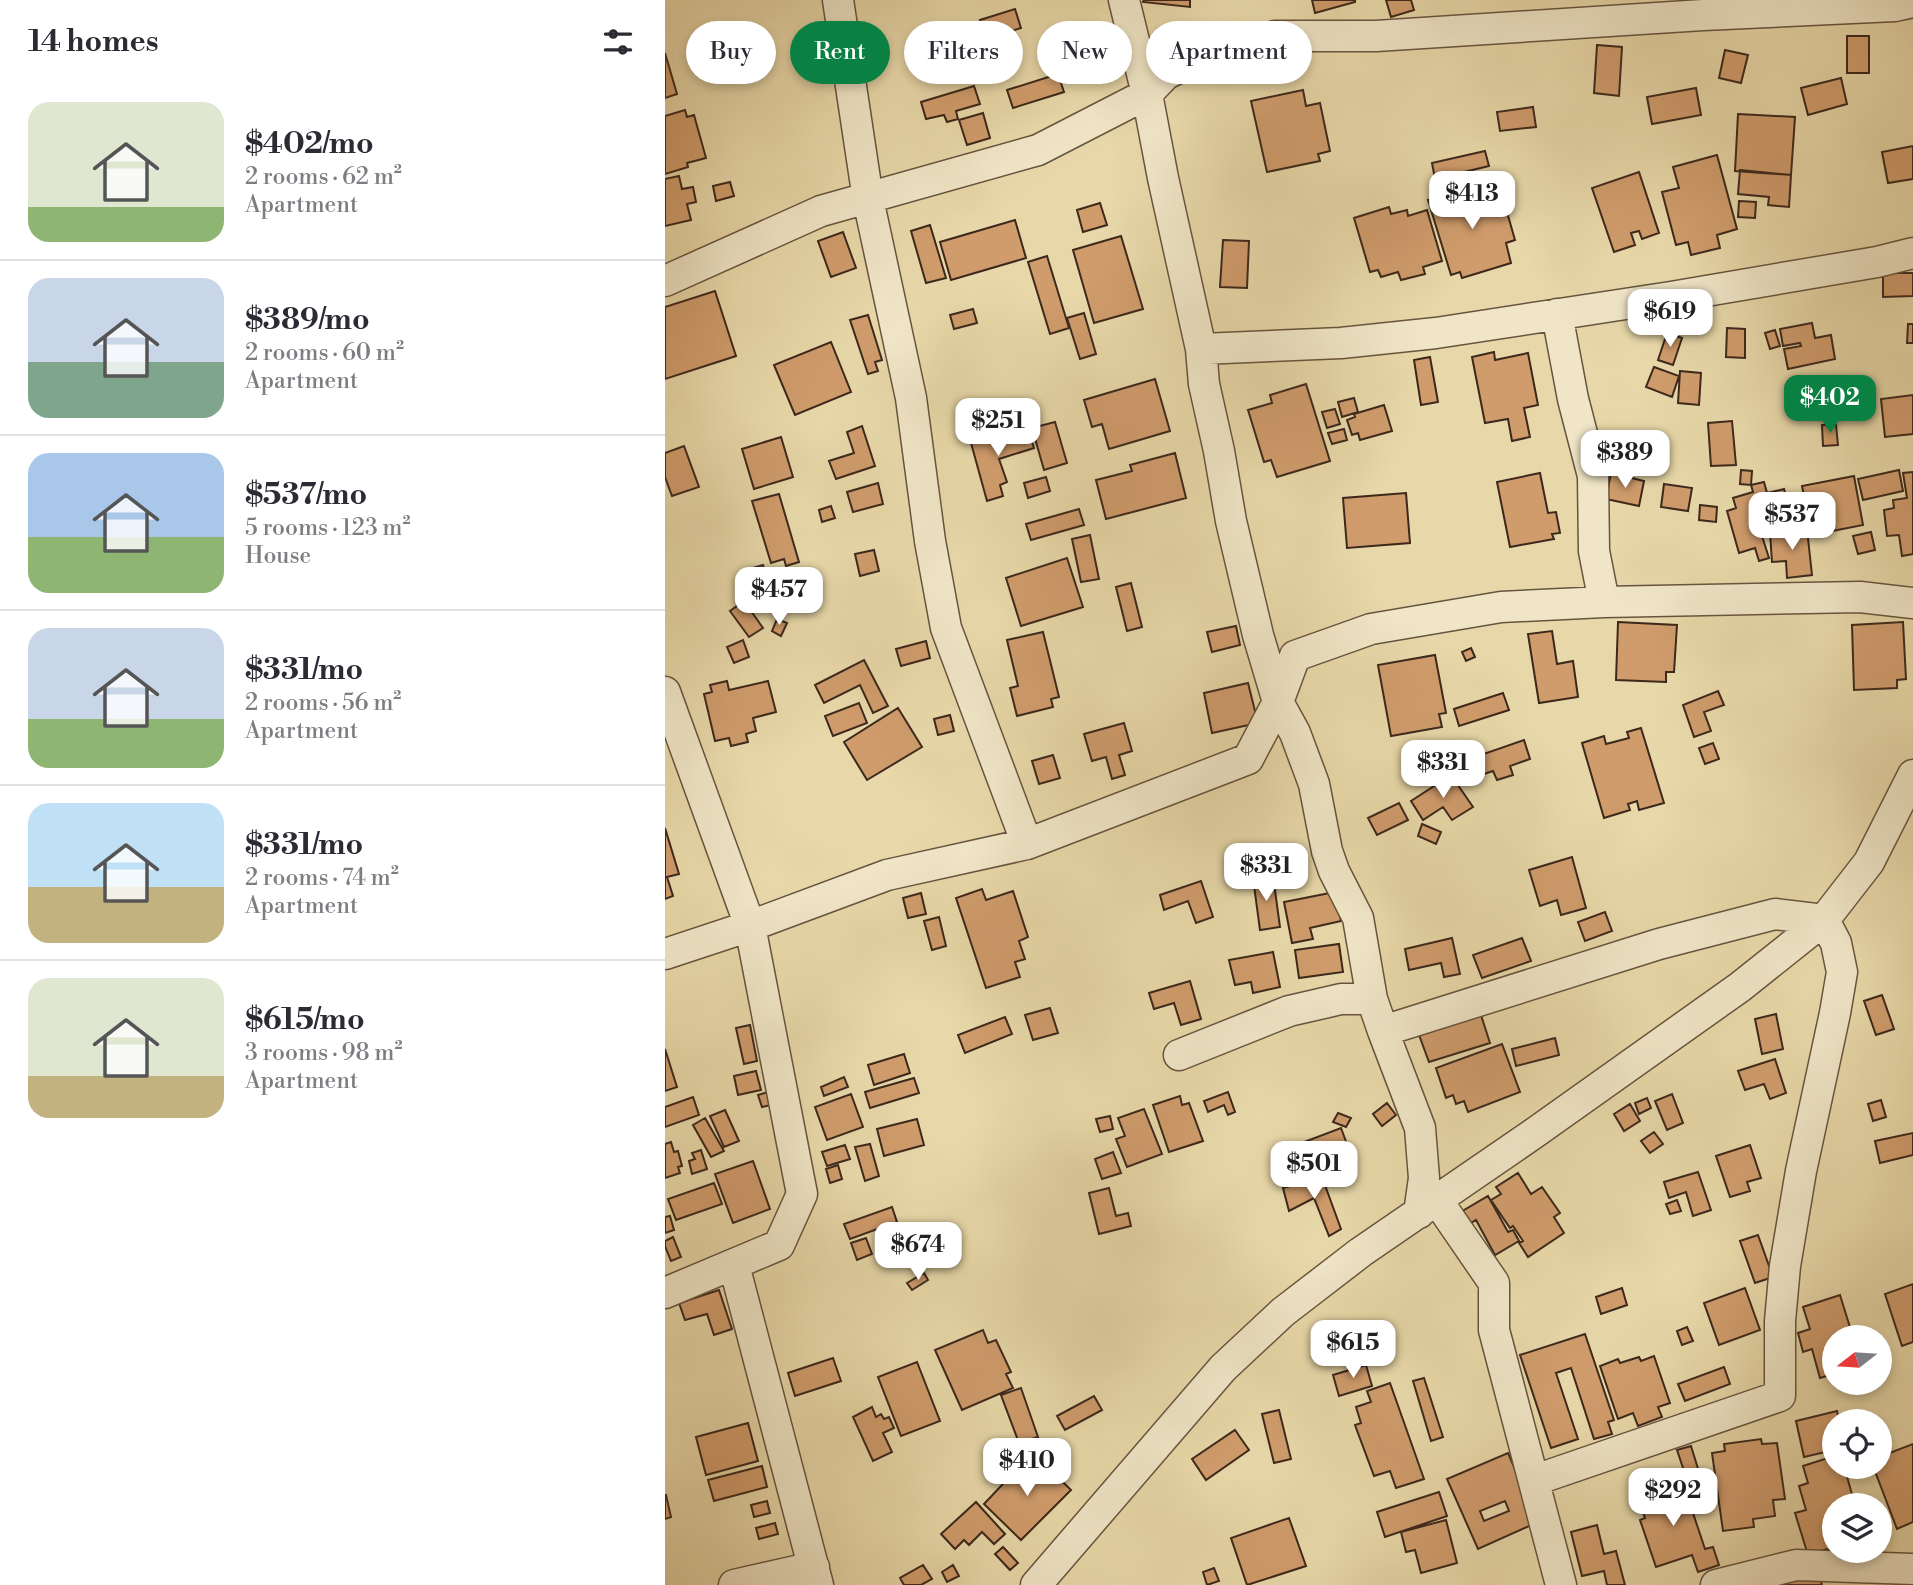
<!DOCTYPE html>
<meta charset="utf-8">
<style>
body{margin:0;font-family:"Libre Bodoni",serif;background:#f2f2f3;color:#2b2b33;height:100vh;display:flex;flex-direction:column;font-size:26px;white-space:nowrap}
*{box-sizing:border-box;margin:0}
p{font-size:23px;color:#7c7c81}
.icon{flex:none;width:38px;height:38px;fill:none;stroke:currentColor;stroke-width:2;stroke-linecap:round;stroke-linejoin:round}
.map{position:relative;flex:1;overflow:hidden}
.details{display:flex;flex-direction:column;background:#fff;width:665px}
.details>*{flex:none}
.hud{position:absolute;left:21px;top:21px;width:665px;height:63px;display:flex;gap:14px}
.needle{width:46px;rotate:253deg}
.tools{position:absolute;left:1157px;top:1325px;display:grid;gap:14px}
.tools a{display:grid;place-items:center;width:70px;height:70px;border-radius:50%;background:#fff;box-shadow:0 4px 10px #0003;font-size:35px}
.price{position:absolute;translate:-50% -60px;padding:0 16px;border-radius:14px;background:#fff;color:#222;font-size:23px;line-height:46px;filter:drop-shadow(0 2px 4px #0008)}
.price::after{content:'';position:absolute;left:50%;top:42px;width:21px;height:16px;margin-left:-10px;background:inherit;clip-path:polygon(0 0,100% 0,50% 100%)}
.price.selected{background:#0b8043;color:#fff}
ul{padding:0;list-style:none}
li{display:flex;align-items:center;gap:21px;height:175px;padding:0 28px}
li+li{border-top:2px solid #e1e1e2}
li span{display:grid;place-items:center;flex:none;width:196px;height:140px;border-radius:21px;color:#555}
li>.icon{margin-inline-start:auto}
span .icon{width:84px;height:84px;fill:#fffc;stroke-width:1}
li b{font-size:30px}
h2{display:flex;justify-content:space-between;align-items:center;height:84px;padding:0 28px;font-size:30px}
.chip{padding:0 24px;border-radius:32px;background:#fff;box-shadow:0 4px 10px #0003;font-size:24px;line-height:63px}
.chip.selected{background:#0b8043;color:#fff}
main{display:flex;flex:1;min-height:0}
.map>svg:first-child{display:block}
.building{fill:#d09c6c;stroke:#3c281c;stroke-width:2;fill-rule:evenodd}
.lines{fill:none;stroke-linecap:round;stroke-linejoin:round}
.minor-casing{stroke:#67543f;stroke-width:33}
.minor{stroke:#f0e6c7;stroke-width:30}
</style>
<main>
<section class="details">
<h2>14 homes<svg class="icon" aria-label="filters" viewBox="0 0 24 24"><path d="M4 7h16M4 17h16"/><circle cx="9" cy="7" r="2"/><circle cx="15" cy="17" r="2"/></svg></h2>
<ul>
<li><span style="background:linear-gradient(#dfe7d0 75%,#8fb573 0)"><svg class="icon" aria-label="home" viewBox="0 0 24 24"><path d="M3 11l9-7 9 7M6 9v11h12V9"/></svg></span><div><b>$402/mo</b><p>2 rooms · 62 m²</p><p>Apartment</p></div></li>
<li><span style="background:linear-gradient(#c9d6e8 60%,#7fa58c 0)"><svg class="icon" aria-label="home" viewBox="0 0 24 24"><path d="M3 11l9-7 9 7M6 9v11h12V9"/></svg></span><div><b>$389/mo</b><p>2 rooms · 60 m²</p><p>Apartment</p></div></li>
<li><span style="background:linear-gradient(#a9c7e8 60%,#8fb573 0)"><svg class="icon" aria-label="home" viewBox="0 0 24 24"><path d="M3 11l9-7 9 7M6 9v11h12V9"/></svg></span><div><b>$537/mo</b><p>5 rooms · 123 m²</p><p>House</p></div></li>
<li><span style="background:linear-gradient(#c9d6e8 65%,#8fb573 0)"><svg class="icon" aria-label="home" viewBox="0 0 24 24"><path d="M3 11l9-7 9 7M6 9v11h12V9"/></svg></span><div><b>$331/mo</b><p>2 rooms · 56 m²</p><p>Apartment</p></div></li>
<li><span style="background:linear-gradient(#bfe0f5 60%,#c2b280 0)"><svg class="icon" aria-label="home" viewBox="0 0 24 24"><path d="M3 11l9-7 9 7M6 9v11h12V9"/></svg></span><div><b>$331/mo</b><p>2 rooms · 74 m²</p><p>Apartment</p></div></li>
<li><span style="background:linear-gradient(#dfe7d0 70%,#c2b280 0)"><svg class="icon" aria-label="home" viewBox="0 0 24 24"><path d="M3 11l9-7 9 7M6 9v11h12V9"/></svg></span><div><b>$615/mo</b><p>3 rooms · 98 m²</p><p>Apartment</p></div></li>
</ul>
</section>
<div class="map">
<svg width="1248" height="1585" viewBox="0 0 1248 1585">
<rect width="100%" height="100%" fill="#e8d8a9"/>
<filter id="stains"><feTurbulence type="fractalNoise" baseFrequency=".00286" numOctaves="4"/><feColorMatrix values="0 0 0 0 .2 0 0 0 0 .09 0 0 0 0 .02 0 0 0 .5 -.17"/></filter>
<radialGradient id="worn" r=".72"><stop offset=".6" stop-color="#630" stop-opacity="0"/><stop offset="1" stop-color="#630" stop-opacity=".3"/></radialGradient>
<!-- building -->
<path class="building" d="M479,0H525V7L478,2Z
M647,0H690V2L650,13Z
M721,0H746L749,10L726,17Z
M350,9L356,28L321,39L315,20Z
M273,25L283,63L261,69L251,30Z
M1182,36H1204V73H1182Z
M932,45L957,47L954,96L929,93Z
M1060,50L1083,55L1076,83L1054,78Z
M0,53L12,94L0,98Z
M393,74L399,92L348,108L342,90Z
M1176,78L1182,104L1143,115L1136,88Z
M309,86L315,104L291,111L293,119L282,122L279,115L261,119L256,102Z
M1031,88L1036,115L987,124L982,97Z
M638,90L641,106L655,103L665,151L653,154L655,161L602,172L586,101Z
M868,107L871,127L835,131L832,112Z
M20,110L22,117L29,115L41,158L22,163L23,167L0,174V116Z
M318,113L325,138L302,145L294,120Z
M1073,114L1130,117L1126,175L1070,171Z
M1248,146V179L1223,183L1217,152Z
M820,151L824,166L770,179L767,163Z
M1052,155L1072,229L1052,235L1055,248L1026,255L1023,242L1011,245L997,192L1014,188L1008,167Z
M1075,170L1126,175L1124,207L1103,205L1104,197L1073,194Z
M974,172L994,233L977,239L974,231L966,233L970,245L949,252L927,188Z
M14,176L17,189L28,187L31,202L22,204L26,220L0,226V179Z
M65,182L69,196L51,201L48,186Z
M817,186L819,197L827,194L831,208L840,205L850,240L841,243L846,263L797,278L795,272L786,275L763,200Z
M1074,201L1091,202L1090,218L1073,217Z
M435,203L442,225L418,232L412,210Z
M724,207L726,214L742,210L743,216L762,210L777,261L758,267L760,274L736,280L733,272L716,277L713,270L705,272L689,218Z
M350,220L361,258L286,280L275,242Z
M265,225L281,278L261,283L246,231Z
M178,232L191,268L166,277L153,241Z
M456,236L478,309L429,323L408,250Z
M558,240L584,241L582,288L555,287Z
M382,256L404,328L385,334L363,262Z
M1218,273H1248V296L1218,297Z
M50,291L71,356L0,379V307Z
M308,309L312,323L289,329L285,315Z
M419,313L431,354L415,359L402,318Z
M203,315L217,360L210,362L213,371L203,374L185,320Z
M1147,323L1150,338L1166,335L1170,359L1123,369L1119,349L1136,346L1135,343L1118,346L1115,329Z
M1243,324H1248V343H1242Z
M1062,328L1080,329V358L1061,357Z
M1110,330L1115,346L1105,349L1100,333Z
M1002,333L1017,338L1008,365L993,360Z
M166,342L186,392L130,415L109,365Z
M829,352L830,360L863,353L873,405L859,408L865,437L847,441L843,419L820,423L807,357Z
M765,357L773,402L756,405L749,360Z
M989,367L1014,376L1007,397L981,387Z
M1015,371L1036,373L1034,405L1013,403Z
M490,379L505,431L444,449L437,424L427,427L419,400Z
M641,384L665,461L612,477L606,460L599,462L583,410L607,403L605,395Z
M1248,395V434L1220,437L1216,399Z
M689,398L693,412L677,417L673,402Z
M1174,399L1177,413L1162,417L1158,403Z
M719,405L727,431L695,440L693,433L687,435L682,420L690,417L689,414Z
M670,409L675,424L662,428L657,412Z
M1067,421L1071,465L1046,466L1043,423Z
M390,422L402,463L379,470L367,428Z
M1157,425H1171L1173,445L1158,446Z
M197,426L210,466L171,479L164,461L189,453L182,432Z
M362,427L369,448L334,459L342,482L335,485L338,496L322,501L306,443Z
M679,429L682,440L667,444L663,433Z
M116,437L128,477L89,489L77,449Z
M19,446L34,487L7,496L0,477V453Z
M510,453L521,498L441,519L431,480L467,471L465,465Z
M1076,470L1087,471L1086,485L1075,484Z
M1234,470L1238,491L1198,500L1193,479Z
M1248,472V554L1237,556L1234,535L1222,536L1219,510L1229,508L1228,500L1242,498L1238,473Z
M875,473L883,513L891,512L895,533L887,534L889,539L845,547L832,482Z
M946,473L979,481L974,506L941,499Z
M1189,476L1198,525L1147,535L1137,486Z
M381,477L385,491L363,498L359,483Z
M1099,482L1102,493L1119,489L1129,522L1096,533L1104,558L1094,561L1090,548L1074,553L1062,511L1071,508L1068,498L1088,492L1086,485Z
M213,483L218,504L188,512L182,492Z
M999,484L1027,488L1023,511L996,507Z
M741,493L745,543L682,548L678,498Z
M114,494L134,562L121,566L119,559L106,563L87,501Z
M1035,505L1052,507L1051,522L1034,520Z
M166,506L170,518L157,522L154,510Z
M414,509L419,525L366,540L361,524Z
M1142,529L1147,575L1122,578L1121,561L1107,562L1105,533Z
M1206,532L1210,550L1193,554L1188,536Z
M425,535L434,579L416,582L407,539Z
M209,550L214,571L195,576L190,554Z
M402,558L418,607L356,626L341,578Z
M98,565L102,579L86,584L81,570Z
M466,583L477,627L462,631L451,587Z
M79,601L98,628L84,637L65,611Z
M112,619L122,623L116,636L107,631Z
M953,622L1012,625L1009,672H1001V682L951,680Z
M1238,622L1241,679L1232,680V688L1189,690L1187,625Z
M571,626L575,645L547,652L542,632Z
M887,631L892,664L908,661L913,697L874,703L863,634Z
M378,632L394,697L386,699L388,707L352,716L345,688L353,686L342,640Z
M78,640L84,657L69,663L62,647Z
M261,641L265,658L236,666L231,649Z
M806,648L810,657L801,661L797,652Z
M770,655L781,713L774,714L777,727L726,736L713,665Z
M199,660L223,706L208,713L195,685L159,703L150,685Z
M62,681L64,690L103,681L111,712L88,718L91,731L81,734L83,742L66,746L64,738L50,741L39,694L47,692L45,685Z
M583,683L593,723L547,733L539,693Z
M1053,691L1059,705L1039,712L1046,731L1029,737L1018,705Z
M838,693L844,710L794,726L789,709Z
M194,703L202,723L168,736L160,716Z
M233,708L257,747L202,780L179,742Z
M285,715L289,731L273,735L269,719Z
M459,723L467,751L454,755L460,775L447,779L441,757L427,761L419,734Z
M976,728L999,803L974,810L972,801L963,804L965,810L939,818L917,743L939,736L941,744L964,738L962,732Z
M859,740L865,759L845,766L848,775L832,780L828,771L810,777L804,759Z
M1048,743L1054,759L1040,764L1034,748Z
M388,755L395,778L374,784L367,761Z
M786,775L808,807L787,820L778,807L758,820L746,801Z
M734,803L743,820L712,835L703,818Z
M757,824L776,832L771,844L753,836Z
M0,828L14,874L2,877L8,896L0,899Z
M907,857L921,908L896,915L892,900L875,906L864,870Z
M608,876L615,927L595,930L588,878Z
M536,881L548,917L531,923L523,901L499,910L495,895Z
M317,889L321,900L348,891L363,937L354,941L360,959L350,962L355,977L321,988L291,898Z
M670,892L676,921L645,928L648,939L627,943L619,902Z
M256,893L261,914L243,918L238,898Z
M940,912L947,931L920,941L913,922Z
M274,917L281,946L267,950L259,921Z
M787,938L795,974L779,977L776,963L744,970L740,949Z
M857,938L866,961L817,978L808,955Z
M674,944L678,972L634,978L630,950Z
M608,952L615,987L588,993L586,982L570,985L564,960Z
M525,981L536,1019L516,1025L509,1003L489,1009L484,993Z
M1217,995L1229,1029L1211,1035L1199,1001Z
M385,1008L393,1033L368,1040L360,1015Z
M1111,1014L1118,1049L1097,1054L1090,1019Z
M816,1015L825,1043L764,1062L754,1035Z
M340,1017L347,1034L300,1053L293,1035Z
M85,1025L92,1061L79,1064L71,1028Z
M890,1038L894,1055L851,1066L847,1049Z
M837,1044L855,1092L803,1112L799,1101L791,1104L788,1095L781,1098L771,1068Z
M0,1049L12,1087L0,1091Z
M239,1054L245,1073L209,1085L203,1065Z
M1110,1059L1121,1093L1105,1099L1099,1084L1080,1090L1073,1071Z
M91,1071L96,1090L73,1095L69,1076Z
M179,1077L183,1087L159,1096L156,1087Z
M249,1078L254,1093L205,1108L200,1092Z
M103,1092L106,1105L97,1107L93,1095Z
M563,1092L570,1112L563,1115L559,1105L543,1112L539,1101Z
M186,1094L198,1127L162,1140L150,1107Z
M1007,1094L1018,1123L1002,1130L990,1101Z
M515,1096L517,1105L524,1103L538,1141L504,1152L488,1105Z
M28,1097L34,1115L0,1127V1107Z
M982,1098L986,1108L974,1114L970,1103Z
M1216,1100L1221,1117L1208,1121L1203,1104Z
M722,1103L731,1115L717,1126L708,1114Z
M965,1104L975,1121L959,1131L949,1114Z
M479,1109L497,1154L462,1167L451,1139L460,1136L453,1118Z
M60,1110L74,1141L59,1147L45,1116Z
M673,1113L686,1118L681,1127L668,1122Z
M445,1116L448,1129L435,1132L431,1119Z
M40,1118L59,1151L46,1157L28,1125Z
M252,1119L259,1145L219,1156L212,1129Z
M676,1128L683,1147L646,1161L639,1142Z
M989,1132L998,1144L985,1153L976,1141Z
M1248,1133V1155L1215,1163L1210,1141Z
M6,1142L9,1152L13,1151L17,1166L13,1167L15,1173L0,1178V1144Z
M205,1144L214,1176L200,1181L190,1147Z
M180,1145L185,1159L162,1166L157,1152Z
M1085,1145L1096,1178L1082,1182L1085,1191L1065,1197L1051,1156Z
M36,1150L42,1169L27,1174L24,1161L30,1159L27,1153Z
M448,1152L456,1173L437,1179L430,1159Z
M88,1161L105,1209L68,1223L50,1174Z
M173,1165L177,1179L165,1183L161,1169Z
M1033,1172L1046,1210L1028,1216L1021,1192L1004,1198L999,1182Z
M853,1173L866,1194L877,1187L895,1213L889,1217L899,1233L863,1257L854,1243L858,1241L848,1226L845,1228L826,1200L836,1194L831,1187Z
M657,1177L676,1229L664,1236L649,1198L624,1211L618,1188Z
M49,1183L57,1204L11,1220L3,1199Z
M444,1188L451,1216L463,1213L466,1226L434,1234L424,1193Z
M823,1196L843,1232L848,1230L854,1241L830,1255L811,1220L801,1226L794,1213Z
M1012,1200L1016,1211L1005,1214L1001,1204Z
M227,1207L232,1222L185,1239L179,1224Z
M5,1216L9,1230L0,1233V1217Z
M1093,1235L1108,1277L1090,1283L1075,1241Z
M8,1237L16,1257L6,1261L0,1246V1241Z
M201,1238L207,1254L192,1260L186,1243Z
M259,1273L263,1280L247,1290L242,1283Z
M1248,1284V1342L1237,1346L1220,1294Z
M957,1288L962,1305L936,1314L931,1297Z
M1080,1288L1095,1330L1054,1345L1039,1303Z
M54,1290L67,1329L49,1335L42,1314L20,1320L14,1303Z
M1175,1295L1188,1337H1169V1374L1155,1378L1147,1349L1138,1352L1133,1333L1145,1329L1138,1307Z
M1022,1327L1028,1341L1017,1345L1012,1331Z
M318,1330L323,1343L331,1340L346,1372L341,1374L348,1388L297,1410L270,1350Z
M920,1334L949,1420L943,1422L947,1434L929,1439L906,1368L891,1373L913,1439L886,1448L855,1355Z
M989,1356L1005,1403L993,1407L997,1417L973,1426L968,1413L953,1419L935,1366L953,1359L955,1363L974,1357L976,1361Z
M168,1358L176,1381L130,1396L123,1373Z
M252,1362L275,1421L236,1436L213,1377Z
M701,1365L707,1386L674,1396L668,1375Z
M1059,1367L1065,1384L1020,1401L1013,1384Z
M759,1378L778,1437L766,1441L748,1381Z
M725,1383L759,1479L731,1488L725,1471L709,1476L690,1425L696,1423L691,1407L706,1402L702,1391Z
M356,1388L373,1437L354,1443L336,1395Z
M429,1396L437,1410L400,1430L392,1416Z
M207,1407L211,1417L216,1414L219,1419L224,1417L229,1428L218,1433L227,1452L208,1461L188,1417Z
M614,1410L626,1459L609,1463L597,1414Z
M1172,1411L1174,1421H1169V1450L1139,1457L1131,1421Z
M83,1423L93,1461L41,1475L31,1437Z
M570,1430L584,1450L541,1480L527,1459Z
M1096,1439L1097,1444L1112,1443L1120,1499L1108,1500L1110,1516L1088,1519L1089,1527L1058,1531L1047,1453L1060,1451L1059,1444Z
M1248,1444V1522L1232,1529L1208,1466H1214V1457Z
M1026,1446L1034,1472L1021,1477L1012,1450Z
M843,1453L873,1522L813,1549L782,1479ZM840,1501L844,1511L819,1521L815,1511Z
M1169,1456V1466H1179L1190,1505H1169V1547L1143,1555L1130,1513L1141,1510L1134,1486L1143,1483L1138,1466Z
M372,1457L406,1490L356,1540L319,1504L351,1470L356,1474Z
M97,1466L102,1487L49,1501L43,1480Z
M1017,1480L1040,1549L1048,1547L1054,1565L1033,1572L1027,1555L991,1567L975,1520L980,1518L972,1495Z
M774,1492L782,1516L720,1537L712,1512Z
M1,1495L6,1517L0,1519V1495Z
M102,1501L105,1513L89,1517L86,1505Z
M311,1502L340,1534L329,1544L317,1532L304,1545L299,1540L290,1549L276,1534Z
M624,1518L641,1566L582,1585L566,1538Z
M781,1520L792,1563L756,1573L750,1550L741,1552L736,1532Z
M110,1523L113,1534L94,1539L91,1528Z
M932,1525L939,1554L951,1551L960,1585H942L939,1571L917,1576L906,1532Z
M338,1547L353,1563L345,1570L330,1554Z
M258,1565L267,1579L256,1585H239L235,1578Z
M288,1565L294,1576L282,1582L277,1572Z
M549,1568L554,1581L542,1585L538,1572Z
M1153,1571L1157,1585H1112V1583Z"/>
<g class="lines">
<!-- minor casing -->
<g class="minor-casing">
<path id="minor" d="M173,0L203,199L246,398L265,541L281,628L362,844
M0,281L156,211L373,150L482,94L459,0
M892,314L908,399L928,476L929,551L939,602
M536,349L676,343L771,333L1006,297L1212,262L1248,253
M0,692L85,926L222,875L362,844L583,759L613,702L630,656L706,629L836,607L939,602L1195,597L1248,603
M0,954L85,926L137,1194L114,1245L0,1293
M707,999L718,1031L994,944L1110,914L1159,920L1171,943L1177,972L1170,1013L1136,1171L1120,1266L1115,1321V1396L870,1480
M718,1031L755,1128L759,1178L754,1213
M514,1055L624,1011L676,999H707L693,918L669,871L662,851L649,784L630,733L613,702L593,635L566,521L554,451L539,384L536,349L498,178L482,94L501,74L524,63L610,36H711L1038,15L1230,6L1248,2
M772,1200L829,1283V1330L896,1585
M69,1265L153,1585
M69,1585L149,1567
M371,1585L558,1368L618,1312L696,1252L868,1134L1075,987L1159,920L1204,862L1248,775
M1051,1585L1131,1565L1248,1569"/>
</g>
<!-- minor -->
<use href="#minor" class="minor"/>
</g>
<rect width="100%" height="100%" filter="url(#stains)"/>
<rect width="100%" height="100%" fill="url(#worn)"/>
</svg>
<div class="tools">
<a><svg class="needle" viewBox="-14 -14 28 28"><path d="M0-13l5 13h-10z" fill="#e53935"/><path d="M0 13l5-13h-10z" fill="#7c7c81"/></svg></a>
<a><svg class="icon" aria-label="locate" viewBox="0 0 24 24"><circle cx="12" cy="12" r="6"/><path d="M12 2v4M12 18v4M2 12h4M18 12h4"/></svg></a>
<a><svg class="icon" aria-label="layers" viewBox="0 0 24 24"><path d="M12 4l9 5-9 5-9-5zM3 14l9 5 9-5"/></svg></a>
</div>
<b class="price" style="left:807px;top:231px">$413</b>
<b class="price" style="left:1005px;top:349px">$619</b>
<b class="price selected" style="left:1165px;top:435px">$402</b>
<b class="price" style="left:333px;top:458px">$251</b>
<b class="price" style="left:960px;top:490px">$389</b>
<b class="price" style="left:1127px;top:552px">$537</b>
<b class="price" style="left:114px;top:627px">$457</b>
<b class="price" style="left:778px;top:800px">$331</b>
<b class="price" style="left:601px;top:903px">$331</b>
<b class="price" style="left:649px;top:1201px">$501</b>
<b class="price" style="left:253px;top:1282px">$674</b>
<b class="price" style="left:688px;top:1380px">$615</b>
<b class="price" style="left:362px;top:1498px">$410</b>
<b class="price" style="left:1008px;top:1528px">$292</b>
<div class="hud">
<a class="chip">Buy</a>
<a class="chip selected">Rent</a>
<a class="chip">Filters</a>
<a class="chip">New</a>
<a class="chip">Apartment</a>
</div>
</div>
</main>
